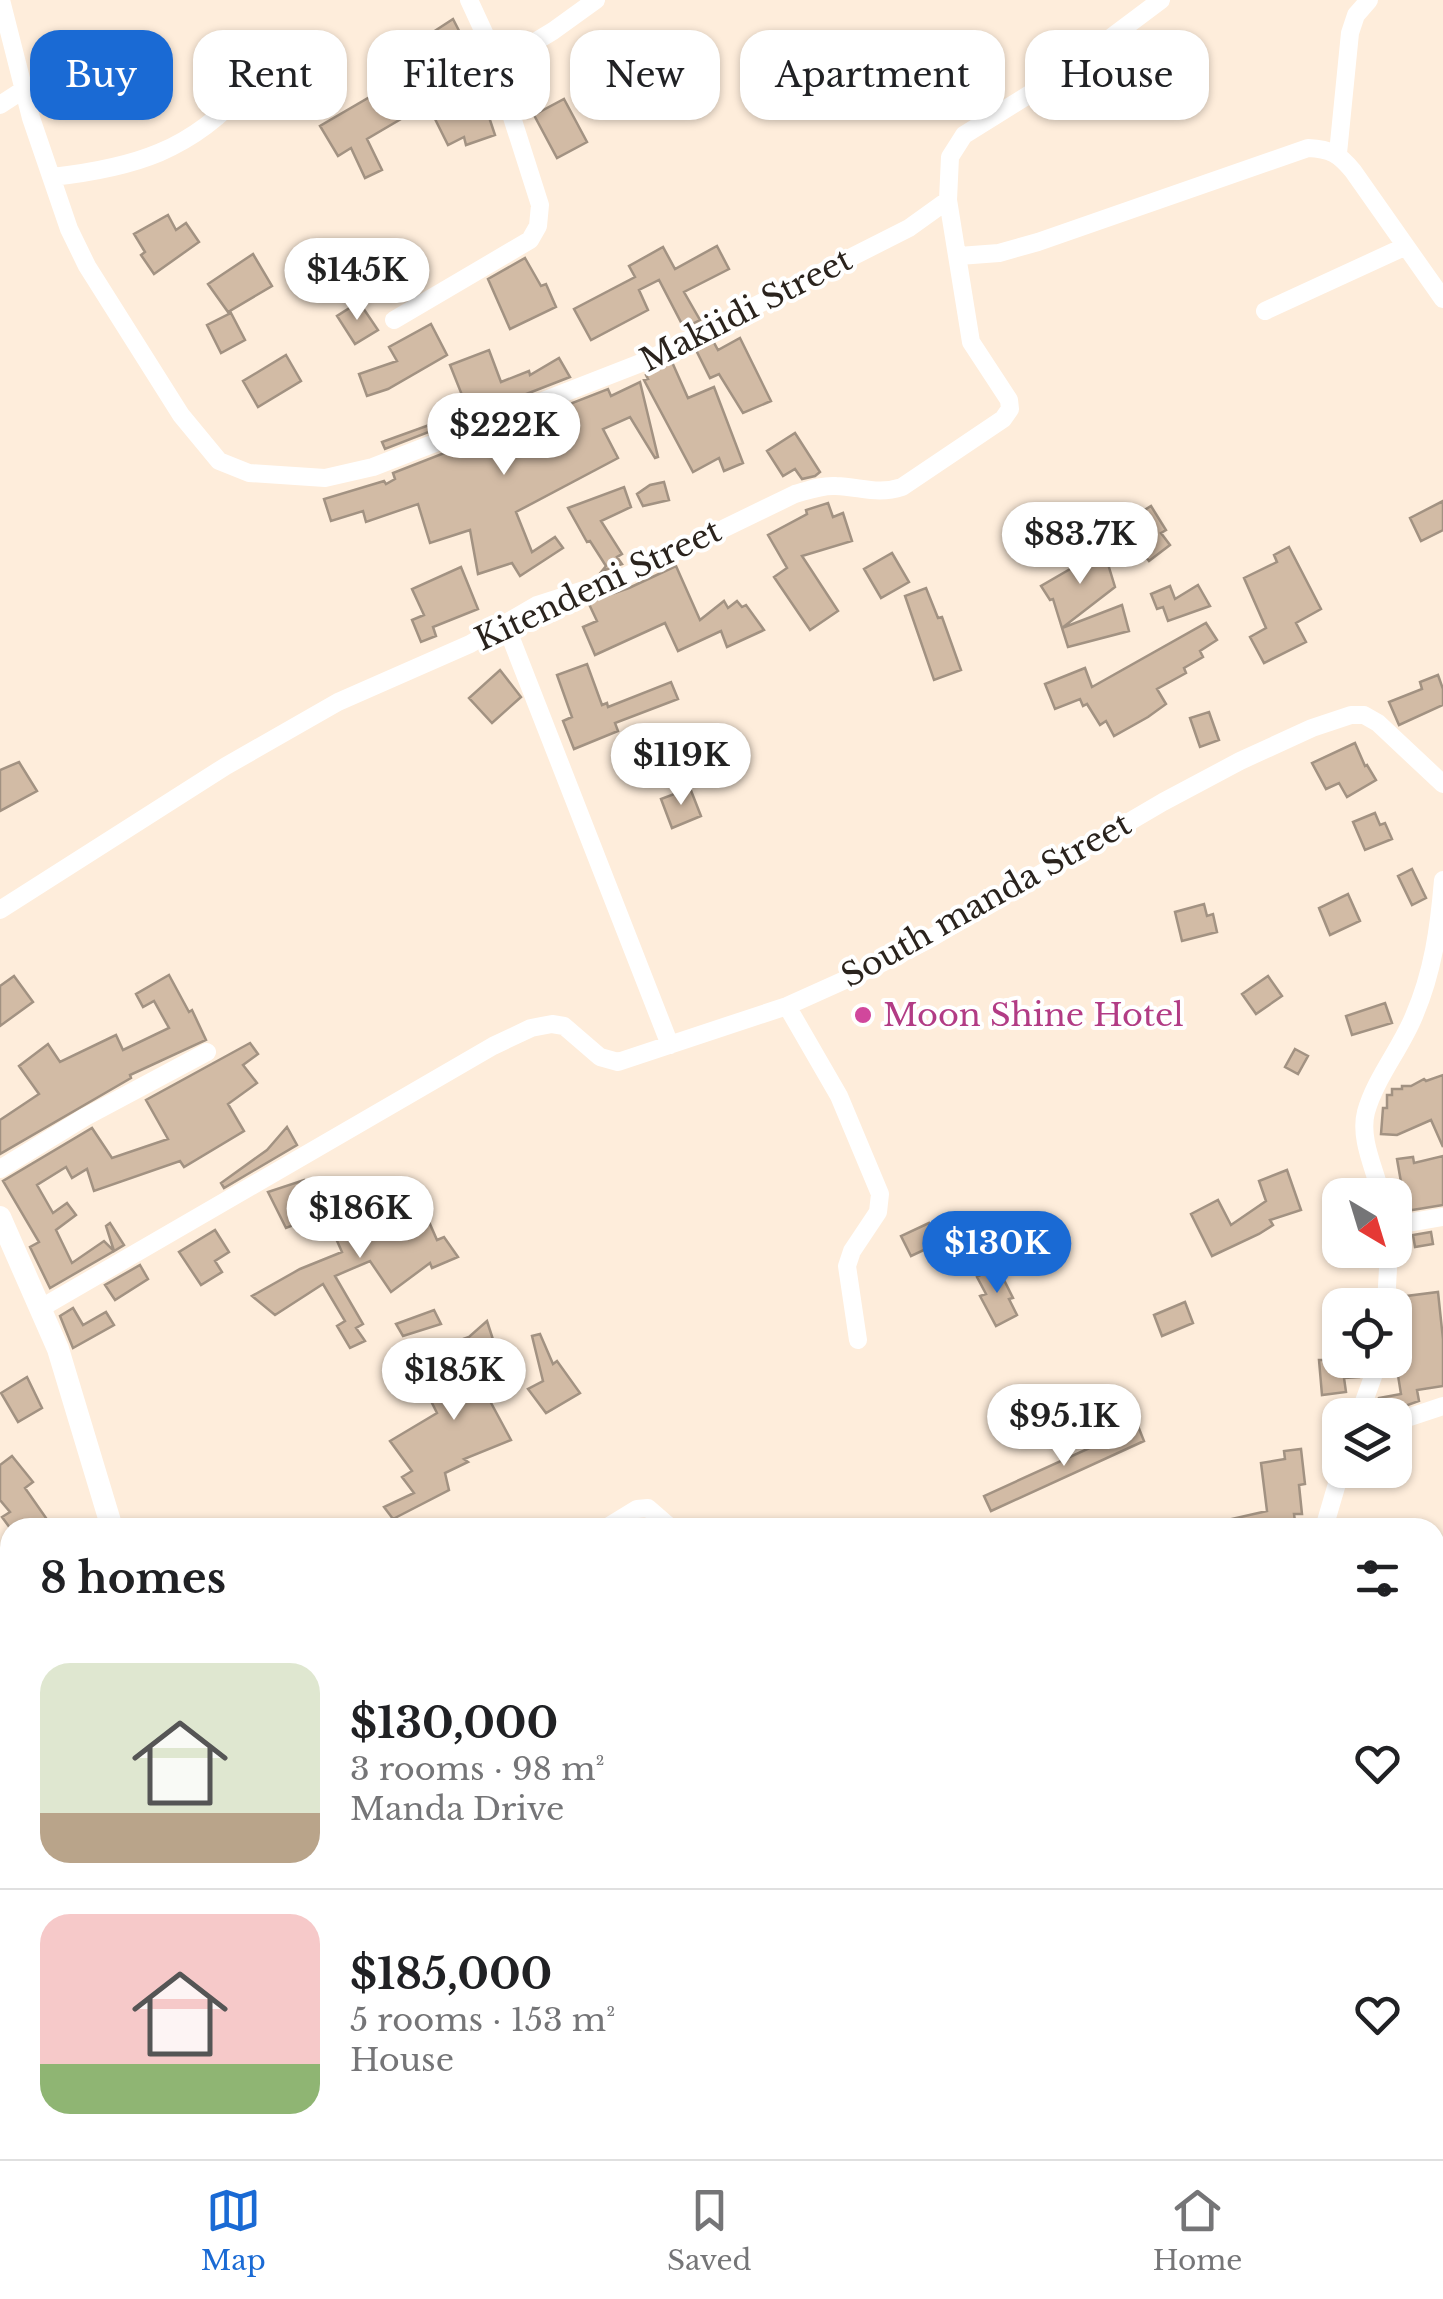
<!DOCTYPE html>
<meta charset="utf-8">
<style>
body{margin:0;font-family:"Libre Baskerville",serif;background:#f6f6f6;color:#202124;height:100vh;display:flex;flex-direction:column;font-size:38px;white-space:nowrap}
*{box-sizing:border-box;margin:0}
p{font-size:32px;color:#757577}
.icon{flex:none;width:55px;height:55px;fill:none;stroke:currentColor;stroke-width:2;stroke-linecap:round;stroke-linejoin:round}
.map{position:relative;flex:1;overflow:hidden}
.drawer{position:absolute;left:0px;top:1518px;width:1445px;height:642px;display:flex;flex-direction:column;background:#fff;border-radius:30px 30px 0 0;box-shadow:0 2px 8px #0004}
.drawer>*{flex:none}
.guide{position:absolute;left:30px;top:30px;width:1385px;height:90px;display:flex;gap:20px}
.needle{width:65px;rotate:142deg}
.controls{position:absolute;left:1322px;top:1178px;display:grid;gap:20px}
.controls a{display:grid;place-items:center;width:90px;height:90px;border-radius:20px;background:#fff;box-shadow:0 2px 8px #0004;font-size:50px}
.price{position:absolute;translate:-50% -85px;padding:0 22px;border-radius:35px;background:#fff;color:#222;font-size:32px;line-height:65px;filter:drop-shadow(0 2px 5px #0008)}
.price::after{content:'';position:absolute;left:50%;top:60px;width:30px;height:22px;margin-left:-15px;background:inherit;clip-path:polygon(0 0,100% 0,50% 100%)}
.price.active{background:#1a6ad4;color:#fff}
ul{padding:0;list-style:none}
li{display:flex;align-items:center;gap:30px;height:250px;padding:0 40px}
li+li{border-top:2px solid #e0e0e0}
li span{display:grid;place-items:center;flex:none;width:280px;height:200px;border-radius:30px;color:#555}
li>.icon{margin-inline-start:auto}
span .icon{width:120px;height:120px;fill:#fffc;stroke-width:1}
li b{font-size:42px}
h2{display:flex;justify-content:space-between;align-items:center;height:120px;padding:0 40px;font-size:42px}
.pill{padding:0 35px;border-radius:30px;background:#fff;box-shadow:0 2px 8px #0004;font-size:35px;line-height:90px}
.pill.active{background:#1a6ad4;color:#fff}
.tabs{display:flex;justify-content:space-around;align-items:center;height:140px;border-top:2px solid #e0e0e0;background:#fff;font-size:28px;color:#757577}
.tabs a{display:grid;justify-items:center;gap:5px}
.tabs .active{color:#1a6ad4}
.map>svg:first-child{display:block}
.building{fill:#d2bba5;stroke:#a29282;stroke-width:2.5}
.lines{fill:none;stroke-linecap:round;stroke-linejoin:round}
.minor{stroke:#fff;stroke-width:18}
.tertiary{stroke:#fff;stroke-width:22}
.hotel-dot{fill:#d1479c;stroke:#fff;stroke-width:4}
.labels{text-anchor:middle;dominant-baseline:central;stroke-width:8;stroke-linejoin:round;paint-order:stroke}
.street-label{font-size:32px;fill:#2a231d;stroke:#fff}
.hotel-label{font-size:32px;fill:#b23c85;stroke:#fff;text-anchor:start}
</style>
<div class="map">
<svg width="1443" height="2159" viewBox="0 0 1443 2159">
<rect width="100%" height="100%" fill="#feeddb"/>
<!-- building -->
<path class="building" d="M453,19L472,56L436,74L438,77L431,81L443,104L416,118L413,112L367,139L382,170L365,178L351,148L338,156L320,126L409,74L398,55Z
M564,99L587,142L557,158L534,115Z
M484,102L495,135L466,145L464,137L448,145L435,119Z
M168,215L176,230L186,223L199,242L154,274L141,255L145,252L134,234Z
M717,246L729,269L684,292L700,320L684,328L659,280L639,290L648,310L591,340L574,309L635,277L629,266L663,247L675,269Z
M253,254L272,286L228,312L208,284Z
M525,258L541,286L546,284L556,307L510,329L488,279Z
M359,302L378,330L355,344L337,316Z
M231,313L245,340L221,353L207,325Z
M431,324L447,355L388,389L367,396L359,374L397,361L389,347Z
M740,338L771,401L743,413L719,374L710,378L696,350L713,341L718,350Z
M489,350L501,382L529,371L530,375L559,358L570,377L385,449L382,442L446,419L439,405L462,395L450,365Z
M286,355L301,381L258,407L243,381Z
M672,362L688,398L714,387L743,463L724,471L719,458L693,472L644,380L648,379L646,375Z
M640,382L658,457L655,458L630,417L603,429L618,458L516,512L532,552L555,537L563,548L520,576L512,563L478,574L470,530L430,543L418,504L366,522L363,511L331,521L324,499L384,481L386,484L395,479L393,473L608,389L611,396Z
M795,433L820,472L815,476L802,479L795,469L783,476L767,451Z
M664,482L669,500L643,506L637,494L650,485Z
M624,487L631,507L601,521L622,554L617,557L622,564L602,571L606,566L590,541L587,542L568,508Z
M1443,501V530L1421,541L1410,518Z
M828,503L833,517L843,513L852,541L802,556L838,611L810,630L774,577L787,568L768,535L807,514L806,510Z
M1151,506L1166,530L1161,533L1170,545L1149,561L1138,547L1134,549L1120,525Z
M1289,547L1321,609L1296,623L1306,642L1264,663L1250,637L1266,628L1244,578L1277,562L1274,555Z
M1104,551L1115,587L1062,628L1053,599L1050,600L1041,586L1084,561L1083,557Z
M892,553L909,582L881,598L864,569Z
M676,566L700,620L724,601L728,608L737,601L742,607L746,605L764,630L727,647L721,631L678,651L665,623L595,655L583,627L597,621L588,602L629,588Z
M461,567L478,609L433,627L436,636L421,642L412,620L424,615L412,589Z
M1198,585L1210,606L1168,621L1163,607L1157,609L1151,594L1170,586L1175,599Z
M926,588L938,618L942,617L961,670L934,680L905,596Z
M1122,605L1129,631L1068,647L1062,628Z
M1206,623L1217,640L1200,651L1203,657L1184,668L1186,673L1157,689L1166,704L1148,717L1114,736L1106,721L1100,725L1087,704L1083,706L1080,699L1055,709L1045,684L1085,668L1092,687Z
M587,664L602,705L607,703L608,707L671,682L678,699L615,723L618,731L574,749L563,721L572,717L557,675Z
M500,670L521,697L492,723L469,698Z
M1438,675L1443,689V705L1399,725L1389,702L1422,689L1420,682Z
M1209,712L1219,740L1200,747L1190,718Z
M1355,743L1365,766L1367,765L1376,780L1347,797L1339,783L1326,789L1312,763Z
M19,762L37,791L0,811V770Z
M690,788L701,816L672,828L661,799Z
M1375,813L1380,825L1385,823L1392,839L1365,850L1353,822Z
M1412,869L1426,898L1412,905L1398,876Z
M1348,894L1360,921L1330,935L1319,908Z
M1204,904L1207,916L1213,914L1217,932L1182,941L1175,912Z
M169,975L189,1012L192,1010L206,1040L130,1075L131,1078L0,1154V1120L39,1094L19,1066L48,1044L60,1062L116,1035L123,1050L169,1028L154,1001L143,1007L136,994Z
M14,976L33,1002L0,1026V986Z
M1268,976L1282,996L1256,1014L1242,994Z
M1385,1003L1392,1023L1352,1035L1346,1016Z
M250,1043L258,1054L243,1065L257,1083L228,1104L244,1131L184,1167L180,1161L94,1191L87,1169L72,1178L66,1167L37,1185L53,1213L67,1203L76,1215L56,1230L72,1263L104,1241L114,1251L50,1288L30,1247L39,1242L3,1181L92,1128L112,1158L168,1139L146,1100Z
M1295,1049L1308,1056L1298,1074L1285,1067Z
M1443,1075V1147L1431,1120L1397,1135L1381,1134L1383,1108H1387V1095H1392V1089H1402V1086H1411L1424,1079L1426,1081Z
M287,1127L297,1145L224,1188L221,1183L267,1150Z
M1443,1156V1205L1406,1211L1397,1159L1413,1157L1414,1163Z
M1287,1170L1301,1210L1270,1220L1273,1225L1259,1234L1212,1256L1191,1214L1218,1200L1231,1225L1266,1201L1259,1181Z
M304,1180L317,1216L286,1228L268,1192Z
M350,1186L371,1240L426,1215L437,1240L444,1237L458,1257L432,1268L430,1263L391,1292L370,1261L335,1276L363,1324L356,1328L365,1341L350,1348L337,1326L345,1321L323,1284L275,1315L252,1296L300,1269L342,1252L321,1205Z
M110,1223L124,1245L114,1251L106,1226Z
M929,1223L939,1243L911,1256L901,1236Z
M215,1230L229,1252L215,1261L222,1272L201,1285L179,1252Z
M1431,1232L1433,1244L1415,1247L1413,1235Z
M140,1265L148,1279L115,1300L105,1285Z
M997,1266L1013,1298L1009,1299L1017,1315L996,1326L980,1296L986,1294L977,1277Z
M1438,1292L1443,1339V1386L1417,1390L1419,1401L1380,1415L1379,1398L1401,1394L1395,1357V1313L1399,1297Z
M1185,1302L1193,1323L1162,1336L1154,1315Z
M73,1308L83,1325L106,1312L114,1325L73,1348L60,1316Z
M434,1310L441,1324L403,1336L396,1324Z
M487,1321L498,1355L495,1356L507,1389L490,1401L511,1440L464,1459L468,1462L445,1473L449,1490L393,1519L384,1507L414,1493L402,1477L412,1471L390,1441L437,1413L430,1399L461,1371L449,1344L469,1337Z
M540,1334L553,1364L557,1361L580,1393L546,1413L528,1389L543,1381L532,1336Z
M1319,1360H1358L1359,1377L1344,1378L1346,1392L1322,1395Z
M27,1377L42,1408L18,1422L1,1393Z
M1138,1426L1144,1441L991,1511L984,1496Z
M1301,1449L1305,1484L1299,1485L1302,1514H1294L1296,1528H1223V1521L1267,1511L1261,1463L1285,1459L1284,1451Z
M12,1456L33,1482L25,1488L53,1528H10L2,1517L10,1512L0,1500V1465Z"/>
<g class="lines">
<!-- minor -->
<path class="minor" d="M1,0L31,118L69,229L87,266L181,415L219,461L249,473L325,478L373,467L646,361L909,228L948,200L950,157L964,135L1065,72L1161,0
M495,66L553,31L596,0
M0,105L23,90
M1338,153L1350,33L1356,15L1369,0
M52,177C133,168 192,151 247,87
M959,256L999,253L1038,242L1308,148C1331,149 1339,154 1353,171L1443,299
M1265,311L1404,247
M394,320L530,240L538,226L540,205L487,39L469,0
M505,623L670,1045
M0,910L226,766L338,702L470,644L537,605L624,577L795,494C809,490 822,485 836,486C861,487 878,495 902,487L1003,419L1010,409L1009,400L971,342L948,200
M787,1006L839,1096L880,1194L878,1212L852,1251L847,1266L858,1340
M0,1169L85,1117L207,1052
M1381,1195C1375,1169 1359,1139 1366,1112C1375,1079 1401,1048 1414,1016C1433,972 1439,928 1443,880
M1395,1225L1443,1217
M1386,1305L1389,1250
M41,1308L493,1046L531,1028L552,1024L564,1026L600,1057L618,1062L787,1006L876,966L926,941L1163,802L1240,761L1312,728L1351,715H1364L1378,723L1443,784
M1359,1415L1379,1360
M1395,1422L1443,1406
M606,1528L637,1509L648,1508L671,1528
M1324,1528L1341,1470
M0,1562L10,1559
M0,1839L10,1831
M1435,2094L1443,2096
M604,2159L617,2150
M1153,2159L1168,2150"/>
<!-- tertiary -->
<path class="tertiary" d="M0,1217L58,1349L112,1528
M324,2150L328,2159"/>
</g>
<!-- markers -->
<circle class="hotel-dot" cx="863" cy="1015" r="10"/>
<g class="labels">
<!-- street labels -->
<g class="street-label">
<text transform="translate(746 310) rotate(-27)">Makiidi Street</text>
<text transform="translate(598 585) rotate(-25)">Kitendeni Street</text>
<text transform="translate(986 900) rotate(-29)">South manda Street</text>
</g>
<!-- hotel labels -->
<g class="hotel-label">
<text x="883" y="1015">Moon Shine Hotel</text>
</g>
</g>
</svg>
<div class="controls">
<a><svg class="needle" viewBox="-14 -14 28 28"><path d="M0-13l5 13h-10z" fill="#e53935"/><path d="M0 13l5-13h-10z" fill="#757577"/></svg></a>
<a><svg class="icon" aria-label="locate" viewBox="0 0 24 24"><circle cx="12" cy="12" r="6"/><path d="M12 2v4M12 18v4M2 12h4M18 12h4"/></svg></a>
<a><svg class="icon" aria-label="layers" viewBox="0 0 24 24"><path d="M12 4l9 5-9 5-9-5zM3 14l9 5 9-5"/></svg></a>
</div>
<b class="price" style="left:357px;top:323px">$145K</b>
<b class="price" style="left:504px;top:478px">$222K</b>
<b class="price" style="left:1080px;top:587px">$83.7K</b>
<b class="price" style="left:681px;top:808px">$119K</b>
<b class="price" style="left:360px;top:1261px">$186K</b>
<b class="price active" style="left:997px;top:1296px">$130K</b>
<b class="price" style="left:454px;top:1423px">$185K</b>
<b class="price" style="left:1064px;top:1469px">$95.1K</b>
<div class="guide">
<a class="pill active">Buy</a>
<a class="pill">Rent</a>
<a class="pill">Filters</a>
<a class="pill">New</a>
<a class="pill">Apartment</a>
<a class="pill">House</a>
</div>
<section class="drawer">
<h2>8 homes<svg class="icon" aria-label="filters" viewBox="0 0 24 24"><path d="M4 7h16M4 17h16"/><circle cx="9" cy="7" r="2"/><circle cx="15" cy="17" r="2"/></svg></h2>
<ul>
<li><span style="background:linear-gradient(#dfe7d0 75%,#b9a48a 0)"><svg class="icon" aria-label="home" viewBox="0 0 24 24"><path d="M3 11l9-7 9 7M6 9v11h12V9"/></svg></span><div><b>$130,000</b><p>3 rooms · 98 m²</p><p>Manda Drive</p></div><svg class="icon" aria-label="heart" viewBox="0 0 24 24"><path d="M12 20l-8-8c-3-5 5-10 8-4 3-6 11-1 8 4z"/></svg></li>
<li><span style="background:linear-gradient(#f6c9c9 75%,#8fb573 0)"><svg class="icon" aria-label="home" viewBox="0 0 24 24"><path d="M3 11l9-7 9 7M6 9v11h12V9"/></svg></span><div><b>$185,000</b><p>5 rooms · 153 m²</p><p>House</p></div><svg class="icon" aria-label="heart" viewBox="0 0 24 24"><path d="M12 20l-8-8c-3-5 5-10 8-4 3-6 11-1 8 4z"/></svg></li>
</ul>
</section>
</div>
<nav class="tabs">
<a class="active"><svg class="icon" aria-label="map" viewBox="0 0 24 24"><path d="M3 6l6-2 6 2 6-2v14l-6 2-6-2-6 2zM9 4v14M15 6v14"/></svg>Map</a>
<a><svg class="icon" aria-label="saved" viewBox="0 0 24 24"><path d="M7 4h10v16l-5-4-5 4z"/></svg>Saved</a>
<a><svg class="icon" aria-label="home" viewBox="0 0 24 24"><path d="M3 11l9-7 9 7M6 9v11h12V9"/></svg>Home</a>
</nav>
